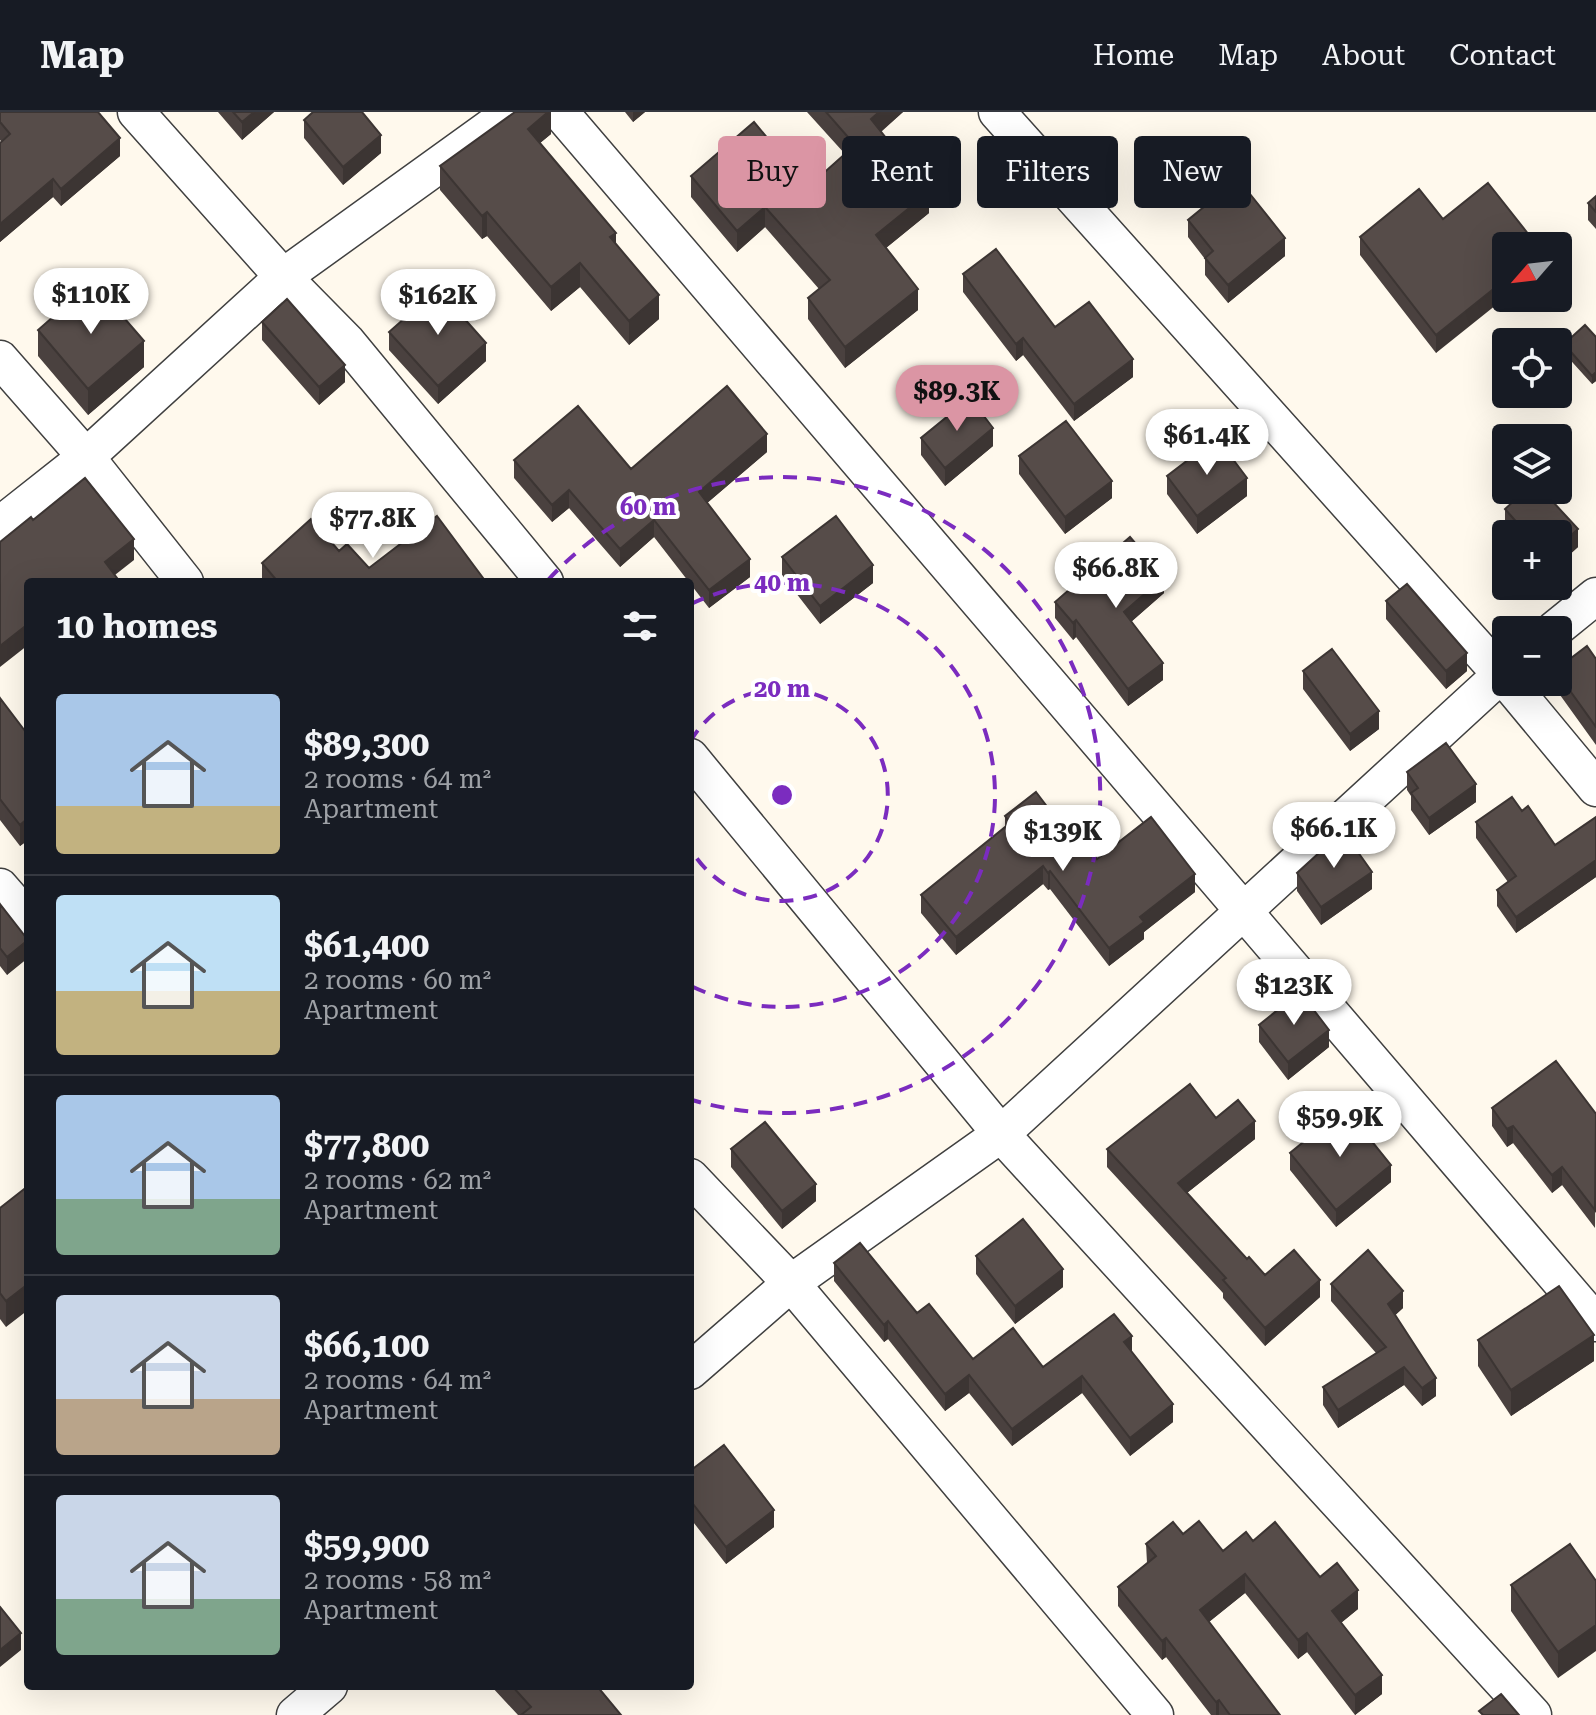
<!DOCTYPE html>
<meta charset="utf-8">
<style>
body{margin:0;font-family:"Roboto Serif",serif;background:#242831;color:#f1f3f6;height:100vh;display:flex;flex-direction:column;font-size:30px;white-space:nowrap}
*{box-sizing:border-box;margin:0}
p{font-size:26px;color:#9ea1a6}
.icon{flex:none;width:44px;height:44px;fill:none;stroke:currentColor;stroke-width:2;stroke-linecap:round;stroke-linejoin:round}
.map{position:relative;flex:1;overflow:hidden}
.drawer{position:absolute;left:24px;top:466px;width:670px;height:1112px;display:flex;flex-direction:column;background:#171b24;border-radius:8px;box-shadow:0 8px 32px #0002}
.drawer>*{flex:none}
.top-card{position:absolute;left:718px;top:24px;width:758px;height:72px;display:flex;gap:16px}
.needle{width:52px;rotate:242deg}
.controls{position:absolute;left:1492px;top:120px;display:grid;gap:16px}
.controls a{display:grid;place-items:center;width:80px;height:80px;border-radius:8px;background:#171b24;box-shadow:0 8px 32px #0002;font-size:40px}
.price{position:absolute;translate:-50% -68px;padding:0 18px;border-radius:28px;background:#fff;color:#222;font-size:26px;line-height:52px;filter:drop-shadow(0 2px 4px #0008)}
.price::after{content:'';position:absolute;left:50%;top:48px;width:24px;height:18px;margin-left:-12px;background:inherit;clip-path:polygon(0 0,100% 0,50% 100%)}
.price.selected{background:#db95a4;color:#111}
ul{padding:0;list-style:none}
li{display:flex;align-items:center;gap:24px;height:200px;padding:0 32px}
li+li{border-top:2px solid #363941}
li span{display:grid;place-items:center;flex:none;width:224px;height:160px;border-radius:8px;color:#555}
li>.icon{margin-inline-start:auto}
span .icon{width:96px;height:96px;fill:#fffc;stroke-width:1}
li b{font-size:34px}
h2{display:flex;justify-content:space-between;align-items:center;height:96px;padding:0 32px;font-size:34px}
.chip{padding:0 28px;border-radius:8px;background:#171b24;box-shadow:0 8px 32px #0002;font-size:28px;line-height:72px}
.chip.selected{background:#db95a4;color:#111}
header{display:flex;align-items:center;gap:48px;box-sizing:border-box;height:112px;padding:0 40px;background:#171b24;border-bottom:2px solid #363941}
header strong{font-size:38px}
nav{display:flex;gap:44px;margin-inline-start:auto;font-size:28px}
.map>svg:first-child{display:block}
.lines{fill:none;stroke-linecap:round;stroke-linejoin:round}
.minor-casing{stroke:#404040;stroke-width:39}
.minor{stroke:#fff;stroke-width:36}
.wall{fill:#4a413f}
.shaded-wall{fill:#3c3533}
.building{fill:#564c49;stroke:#3c3533;stroke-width:2}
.ring{fill:none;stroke:#7b2cbf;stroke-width:4;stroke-dasharray:14 10}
.centre{fill:#7b2cbf;stroke:#fff;stroke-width:4}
.ring-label{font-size:24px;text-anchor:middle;font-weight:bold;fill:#7b2cbf;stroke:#fff;stroke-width:8;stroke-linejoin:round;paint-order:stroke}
</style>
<header>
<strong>Map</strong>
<nav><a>Home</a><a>Map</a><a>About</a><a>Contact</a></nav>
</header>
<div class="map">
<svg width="1596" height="1603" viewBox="0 0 1596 1603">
<rect width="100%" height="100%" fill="#fff9ed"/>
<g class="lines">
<!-- minor casing -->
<g class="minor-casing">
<path id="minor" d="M136,0L283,165L347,230L545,470
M560,0L1596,1211
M997,0L1506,568
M0,247L86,345L185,470
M0,413L86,345L283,165L512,0
M1554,518L1596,484
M1508,570L1596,676
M690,645L1001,1022L1533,1603
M0,775L28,807
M690,1065L791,1171L1155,1603
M690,1259L791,1171L1001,1022L1506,558
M295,1603L329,1574"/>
</g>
<!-- minor -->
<use href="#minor" class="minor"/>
</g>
<!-- wall -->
<path class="wall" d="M0,0L120,44L61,94L53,85L0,130V31L2,30L0,28Z
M218,0H274L242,28Z
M551,0V22L540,31L616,132L659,207L629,233L580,175L551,199L487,124L482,127L440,78V54Z
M625,0H645L633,10Z
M807,0H903L881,20L929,101L886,136L918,198L845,256L808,207V186L819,177L765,115L737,140L691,85V64L808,75L845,42Z
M304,8L381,41L343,73L304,26Z
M1596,84V117L1588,108V91Z
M1443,107L1529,134H1506L1436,241L1360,143V125Z
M1188,108L1285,144L1228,191L1205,163V147L1188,125Z
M963,162L1055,215L1133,265L1074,309L1023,243L1016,249L963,180Z
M262,210L345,270L319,293L262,228Z
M38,218L144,255L88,303L38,244Z
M389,220L486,249L438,292L389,238Z
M1596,225V269L1592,272L1564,241V232Z
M921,326L993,334L945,374L921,343Z
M767,340L707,391L750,465L709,496L654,425L620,455L569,396L552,410L514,366V348L631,357Z
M1019,344L1112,386L1065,422L1019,362Z
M1167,364L1247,384L1197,422L1167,382Z
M1526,378H1542L1578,417V435L1558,453V422H1511L1505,415V397Z
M339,439L369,456L486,470H265L262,467V451Z
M782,445L873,471L820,512L782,463Z
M1164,481L1131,510L1163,568L1128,594L1076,525L1073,528L1055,506V490Z
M1386,489L1467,559L1446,577L1386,507Z
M1596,547V633L1555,576V570H1558V556Z
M1303,559L1379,617L1350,639L1303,577Z
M0,586L25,619L28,617V728L20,734L0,708Z
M1407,660L1476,690L1429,723L1411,698V684L1407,678Z
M1522,699L1555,733L1596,705V765L1516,821L1497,794V778L1508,770L1476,726V710Z
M1005,704L1083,742L1195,780L1144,820V827L1109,854L1050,777L1048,778L1043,772L956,843L921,801V783L1005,716Z
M1297,761L1372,777L1321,813L1297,779Z
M0,792L28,828L7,863L0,854Z
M1259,913L1329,935L1288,968L1259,930Z
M1492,996L1596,1002L1595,1116L1562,1073L1552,1081L1513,1031L1507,1035L1492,1014Z
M1216,1006L1255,1027L1187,1081L1247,1147L1265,1163L1320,1185L1265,1234L1223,1186V1181L1107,1055V1037Z
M731,1037L816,1089L782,1117L731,1055Z
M1290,1041L1391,1070L1336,1115L1290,1058Z
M28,1074L6,1215L0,1207V1096Z
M976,1144L1063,1175L1015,1212L976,1162Z
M834,1151L917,1201L973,1247L1043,1255L1132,1240L1173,1310L1130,1344L1082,1281L1012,1334L969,1281L945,1299L888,1227L884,1230L834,1169Z
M1331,1172L1403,1196L1395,1203L1436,1284L1422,1294L1404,1273L1338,1316L1323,1293V1275L1376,1241L1331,1189Z
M1478,1228L1594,1249L1511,1304L1478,1254Z
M690,1359L774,1415L726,1452L690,1406Z
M1183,1422L1223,1439L1253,1429L1320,1465L1358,1497L1341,1511L1382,1582L1355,1603L1307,1540L1298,1547L1245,1481L1209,1510L1280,1603H1211L1166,1545L1162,1548L1118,1494V1475L1147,1451L1146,1432Z
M1596,1469L1558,1566L1511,1499V1473Z
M491,1574H597L621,1603H518Z"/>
<!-- shaded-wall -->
<path class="shaded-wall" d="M254,0H274L242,28V10Z
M548,0H551V22L528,41V17Z
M633,0H645L633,10Z
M879,0H903L871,28V7Z
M381,23V41L343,73V55Z
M120,26V44L61,94V77Z
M53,67V85L0,130V112Z
M929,80V101L876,144V123Z
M765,95V115L737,140V119Z
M487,100V124L482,127V104Z
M616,121V145L610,125Z
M1529,123V134H1514Z
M1285,126V144L1228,191V173Z
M1506,141V158L1498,147Z
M580,151V175L551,199V175Z
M1506,167V185L1436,241V223Z
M918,177V198L845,256V235Z
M659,183V207L629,233V209Z
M1023,226V243L1016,249V232Z
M144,229V255L88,303V277Z
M486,231V249L438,292V274Z
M1133,247V265L1074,309V292Z
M345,253V270L319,293V275Z
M1596,260V269L1592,272V264Z
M993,316V334L945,374V356Z
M767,322V340L699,398V380Z
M1247,366V384L1197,422V404Z
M1112,369V386L1065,422V405Z
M569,378V396L552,410V393Z
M654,408V425L620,455V437Z
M1578,417V435L1558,453V435Z
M134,427V448L106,470L105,450Z
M750,447V465L709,496V478Z
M873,453V471L820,512V494Z
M1164,465V481L1124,516V500Z
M1076,508V525L1073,528V511Z
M28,512V533L0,555V534Z
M1467,541V559L1446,577V559Z
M1163,551V568L1128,594V577Z
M1379,599V617L1350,639V622Z
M1476,672V690L1429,723V706Z
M28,706V728L20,734V713Z
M1596,748V765L1516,821V805Z
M1043,754V772L956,843V825Z
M1050,759V777L1048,778V761Z
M1372,760V777L1321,813V795Z
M1195,762V780L1144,820V827L1109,854V836L1140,805Z
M28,828V846L7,863V845Z
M1329,918V935L1288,968V950Z
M1255,1009V1027L1178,1088V1071Z
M1513,1014V1031L1507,1035V1017Z
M1391,1053V1070L1336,1115V1098Z
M1562,1055V1073L1552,1081V1063Z
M816,1072V1089L782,1117V1099Z
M1063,1157V1175L1015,1212V1194Z
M1320,1168V1185L1265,1234V1216Z
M28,1172V1198L6,1215V1189Z
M1403,1179V1196L1388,1210V1192Z
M888,1209V1227L884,1230V1213Z
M1594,1223V1249L1511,1304V1278Z
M1132,1224V1242L1124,1230Z
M1404,1255V1273L1338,1316V1298Z
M969,1263V1281L945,1299V1282Z
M1082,1264V1281L1012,1334V1317Z
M1436,1266V1284L1422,1294V1276Z
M1173,1292V1310L1130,1344V1326Z
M774,1398V1415L726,1452V1435Z
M1245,1462V1481L1200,1517V1498Z
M1358,1478V1497L1332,1518V1499Z
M1596,1513V1539L1558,1566V1540Z
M21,1521V1538L0,1555V1538Z
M1307,1521V1540L1298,1547V1528Z
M1166,1526V1545L1162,1548V1529Z
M1382,1563V1582L1355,1603V1583Z
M1219,1588V1603H1216V1590Z"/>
<!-- building -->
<path class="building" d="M0,0H98L120,26L61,77L53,67L0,112V31L10,22L0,10Z
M233,0H254L242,10Z
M313,0H362L381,23L343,55L304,8Z
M515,0H548L528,17L616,121L610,125L659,183L629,209L580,151L551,175L487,100L482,104L440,54Z
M826,0H879L871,7L929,80L876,123L918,177L845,235L808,186L830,168L765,95L737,119L691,64L754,10L808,75L855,33Z
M1238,67L1285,126L1228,173L1205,146L1213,139L1188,108Z
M1488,71L1529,123L1514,134H1506V141L1498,147L1506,156V167L1436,223L1360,125L1419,77L1443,107Z
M1596,84V100L1588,91Z
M996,137L1055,215L1089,190L1133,247L1074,292L1023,226L1016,232L963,162Z
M93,170L144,229L88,277L38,218Z
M438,177L486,231L438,274L389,220Z
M287,187L345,253L319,275L262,210Z
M1585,213L1596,225V260L1592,264L1564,232Z
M727,274L767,322L699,380L750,447L709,478L654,408L620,437L569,378L552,393L514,348L578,294L631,357Z
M970,286L993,316L945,356L921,326Z
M1066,309L1112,369L1065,405L1019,344Z
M1217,326L1247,366L1197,404L1167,364Z
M85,366L134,427L105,450L120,470H28V512L0,534V430L31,405L33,408Z
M1526,378H1542L1578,417L1558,435V422H1527L1505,397Z
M437,404L486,470H278L262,451L311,407L339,439L347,432L369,456Z
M836,404L873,453L820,494L782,445Z
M1130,425L1164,465L1124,500L1163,551L1128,577L1076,508L1073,511L1055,490Z
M1407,472L1467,541L1446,559L1386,489Z
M1587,534L1596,547V615L1558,562V556Z
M1332,537L1379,599L1350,622L1303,559Z
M0,586L25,619L28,617V706L20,713L0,687Z
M1446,631L1476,672L1429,706L1411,681L1418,676L1407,660Z
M1036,680L1083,742L1090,738L1097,747L1151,705L1195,762L1140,805L1144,810L1109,836L1050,759L1048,761L1043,754L956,825L921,783L1010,711L1005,704Z
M1512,685L1522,699L1528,694L1555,733L1596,705V748L1516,805L1497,778L1516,764L1476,710Z
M1343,719L1372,760L1321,795L1297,761Z
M0,792L28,828L7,845L0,836Z
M1300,880L1329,918L1288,950L1259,913Z
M1556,949L1596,1002L1595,1098L1562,1055L1552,1063L1513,1014L1507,1017L1492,996Z
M1190,972L1216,1006L1238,988L1255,1009L1178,1071L1247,1147L1249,1145L1265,1163L1294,1138L1320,1168L1265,1216L1223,1168L1226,1166L1107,1037Z
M1345,996L1391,1053L1336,1098L1290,1041Z
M765,1010L816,1072L782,1099L731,1037Z
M28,1074V1172L6,1189L0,1181V1096Z
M1023,1107L1063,1157L1015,1194L976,1144Z
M860,1131L917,1201L929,1192L973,1247L1013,1216L1043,1255L1114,1202L1132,1224L1124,1230L1173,1292L1130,1326L1082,1264L1012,1317L969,1263L945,1282L888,1209L884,1213L834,1151Z
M1368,1138L1403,1179L1388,1192L1436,1266L1422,1276L1404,1255L1338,1298L1323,1275L1386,1235L1331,1172Z
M1559,1174L1594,1223L1511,1278L1478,1228Z
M724,1333L774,1398L726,1435L690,1388V1359Z
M1199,1409L1223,1439L1246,1420L1253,1429L1275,1410L1320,1465L1337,1451L1358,1478L1332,1499L1382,1563L1355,1583L1307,1521L1298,1528L1245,1462L1200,1498L1280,1603H1230L1219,1588L1216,1590L1166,1526L1162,1529L1118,1475L1156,1444L1146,1432L1173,1410L1183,1422Z
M1570,1432L1596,1469V1513L1558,1540L1511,1473Z
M0,1495L21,1521L0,1538Z
M512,1574H597L621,1603H521L531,1595Z
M1501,1582L1519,1603H1483L1479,1599Z"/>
<!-- distance rings -->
<g class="ring">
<path d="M690 630A106 106 0 1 1 690 736"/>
<path d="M691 492A212 212 0 1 1 691 874"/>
<path d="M548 468A318 318 0 1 1 692 988"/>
</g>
<circle cx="782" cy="683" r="12" class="centre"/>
<g class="ring-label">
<text x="648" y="403">60 m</text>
<text x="782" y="479">40 m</text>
<text x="782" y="585">20 m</text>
</g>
</svg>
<div class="controls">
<a><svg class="needle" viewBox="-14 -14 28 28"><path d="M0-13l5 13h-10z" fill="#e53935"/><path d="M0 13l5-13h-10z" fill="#9ea1a6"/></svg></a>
<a><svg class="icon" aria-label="locate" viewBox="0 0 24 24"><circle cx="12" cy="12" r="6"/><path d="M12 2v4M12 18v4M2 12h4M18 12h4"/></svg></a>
<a><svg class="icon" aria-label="layers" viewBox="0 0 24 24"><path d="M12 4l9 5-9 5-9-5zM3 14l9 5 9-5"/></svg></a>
<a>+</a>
<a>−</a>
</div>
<b class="price" style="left:91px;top:224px">$110K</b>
<b class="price" style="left:438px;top:225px">$162K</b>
<b class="price selected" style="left:957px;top:321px">$89.3K</b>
<b class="price" style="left:1207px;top:365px">$61.4K</b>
<b class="price" style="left:373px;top:448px">$77.8K</b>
<b class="price" style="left:1116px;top:498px">$66.8K</b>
<b class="price" style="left:1334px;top:758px">$66.1K</b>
<b class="price" style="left:1063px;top:761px">$139K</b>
<b class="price" style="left:1294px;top:915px">$123K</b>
<b class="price" style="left:1340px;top:1047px">$59.9K</b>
<div class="top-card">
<a class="chip selected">Buy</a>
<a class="chip">Rent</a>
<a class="chip">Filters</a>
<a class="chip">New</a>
</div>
<section class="drawer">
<h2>10 homes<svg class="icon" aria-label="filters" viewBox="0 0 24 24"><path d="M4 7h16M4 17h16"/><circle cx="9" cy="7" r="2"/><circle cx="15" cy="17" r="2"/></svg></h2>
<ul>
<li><span style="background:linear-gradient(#a9c7e8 70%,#c2b280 0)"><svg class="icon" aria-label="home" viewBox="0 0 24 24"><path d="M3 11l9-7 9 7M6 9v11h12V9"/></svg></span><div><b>$89,300</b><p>2 rooms · 64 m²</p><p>Apartment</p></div></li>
<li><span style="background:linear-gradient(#bfe0f5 60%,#c2b280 0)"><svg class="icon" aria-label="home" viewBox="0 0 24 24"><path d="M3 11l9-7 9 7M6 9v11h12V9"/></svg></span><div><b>$61,400</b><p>2 rooms · 60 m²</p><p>Apartment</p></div></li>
<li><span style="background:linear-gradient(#a9c7e8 65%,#7fa58c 0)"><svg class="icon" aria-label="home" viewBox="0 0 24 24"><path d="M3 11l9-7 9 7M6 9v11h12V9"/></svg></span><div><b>$77,800</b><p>2 rooms · 62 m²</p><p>Apartment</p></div></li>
<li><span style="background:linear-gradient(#c9d6e8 65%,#b9a48a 0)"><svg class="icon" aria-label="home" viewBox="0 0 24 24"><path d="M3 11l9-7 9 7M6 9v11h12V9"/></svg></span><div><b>$66,100</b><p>2 rooms · 64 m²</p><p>Apartment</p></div></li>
<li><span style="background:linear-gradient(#c9d6e8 65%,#7fa58c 0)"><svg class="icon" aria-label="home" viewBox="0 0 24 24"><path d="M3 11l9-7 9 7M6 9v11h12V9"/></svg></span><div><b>$59,900</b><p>2 rooms · 58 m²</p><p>Apartment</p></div></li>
</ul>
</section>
</div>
